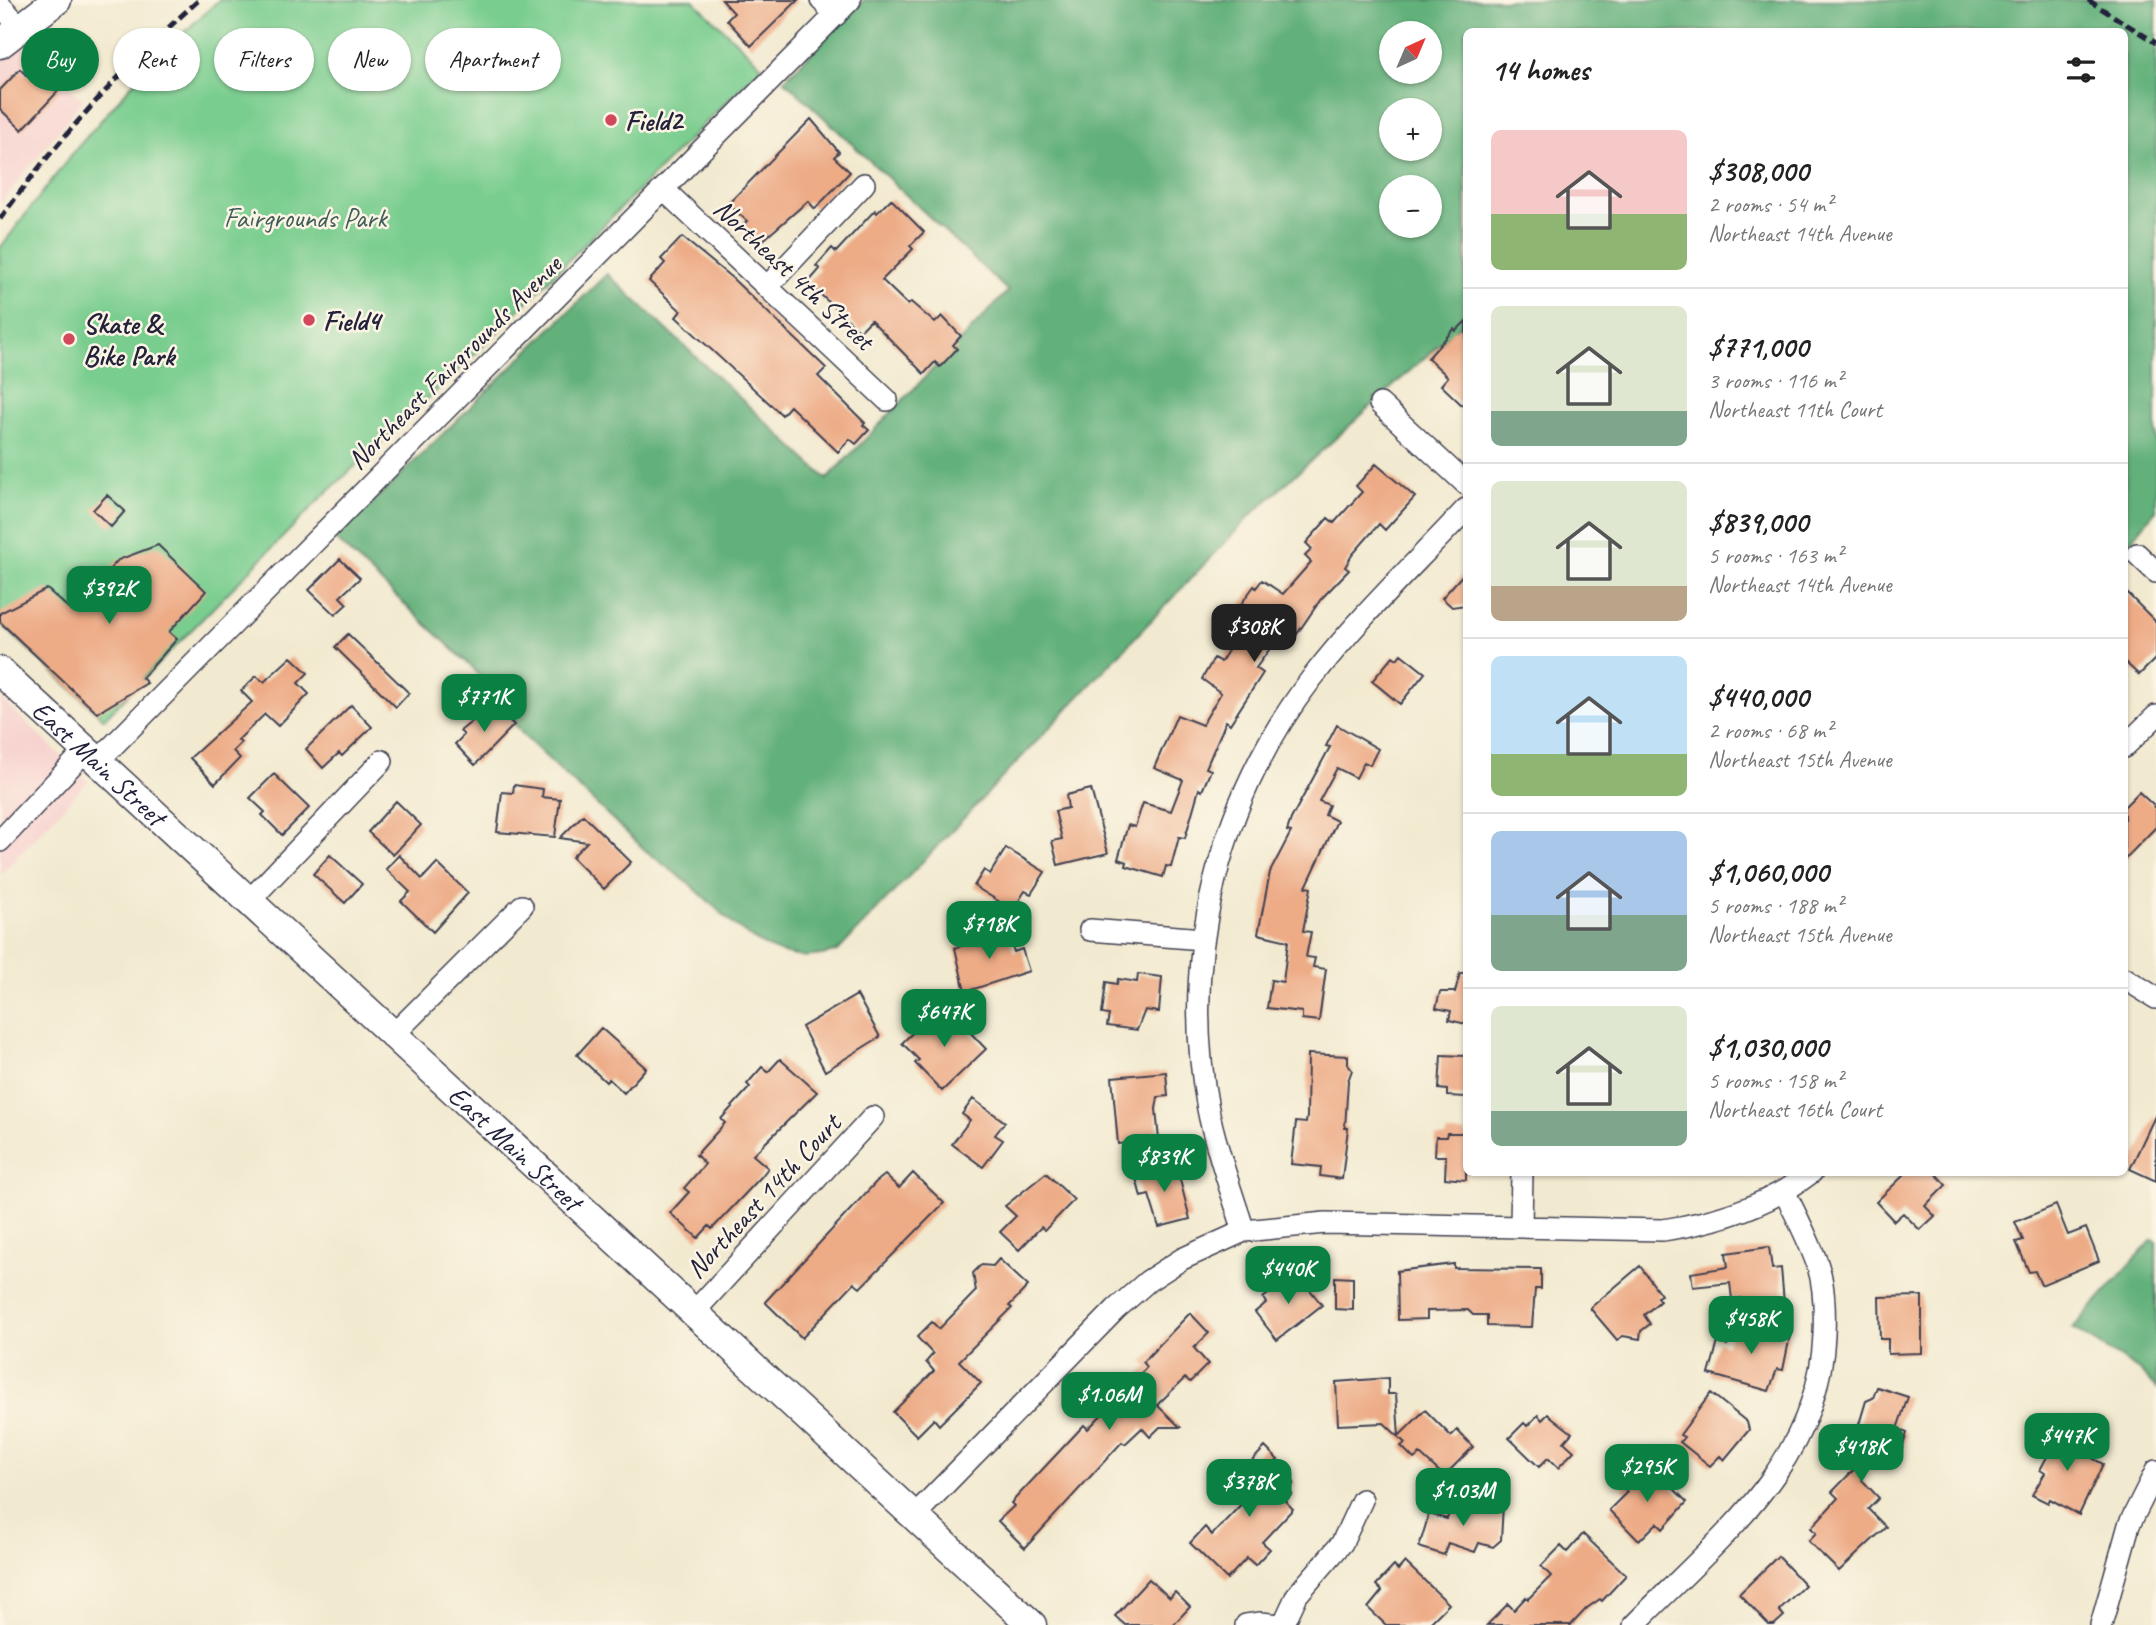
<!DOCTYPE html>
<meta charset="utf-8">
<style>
body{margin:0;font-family:Caveat,sans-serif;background:#f6f6f6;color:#222;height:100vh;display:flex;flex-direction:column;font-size:26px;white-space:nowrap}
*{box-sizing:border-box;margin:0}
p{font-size:23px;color:#767676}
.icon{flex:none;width:38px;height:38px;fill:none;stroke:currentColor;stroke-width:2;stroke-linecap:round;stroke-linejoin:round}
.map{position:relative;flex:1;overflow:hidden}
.side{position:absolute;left:1463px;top:28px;width:665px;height:1148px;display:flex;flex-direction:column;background:#fff;border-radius:10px;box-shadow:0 2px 5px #0004}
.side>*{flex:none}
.top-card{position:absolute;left:21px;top:28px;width:665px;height:63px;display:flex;gap:14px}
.needle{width:46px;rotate:44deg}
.buttons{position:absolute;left:1379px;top:21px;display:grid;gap:14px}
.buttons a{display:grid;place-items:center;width:63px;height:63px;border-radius:50%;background:#fff;box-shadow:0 2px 5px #0004;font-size:35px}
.price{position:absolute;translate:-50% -60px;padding:0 16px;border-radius:14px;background:#0b8043;color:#fff;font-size:23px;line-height:46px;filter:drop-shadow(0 2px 4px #0008)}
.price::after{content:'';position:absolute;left:50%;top:42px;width:21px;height:16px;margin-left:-10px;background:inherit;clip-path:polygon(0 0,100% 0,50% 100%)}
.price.selected{background:#222;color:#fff}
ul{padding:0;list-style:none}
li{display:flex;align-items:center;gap:21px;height:175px;padding:0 28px}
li+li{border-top:2px solid #e0e0e0}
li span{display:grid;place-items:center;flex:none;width:196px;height:140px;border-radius:10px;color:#555}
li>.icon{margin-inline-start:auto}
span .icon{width:84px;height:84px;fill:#fffc;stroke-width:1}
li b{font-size:30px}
h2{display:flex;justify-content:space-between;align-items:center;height:84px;padding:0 28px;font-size:30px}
.chip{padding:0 24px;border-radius:32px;background:#fff;box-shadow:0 2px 5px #0004;font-size:24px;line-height:63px}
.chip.selected{background:#0b8043;color:#fff}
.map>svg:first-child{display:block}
.built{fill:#f7d0ce}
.green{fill:#79cd8f;stroke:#4e7865;stroke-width:2}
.forest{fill:#62b07a;stroke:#42695a;stroke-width:2;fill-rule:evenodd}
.building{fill:#edab86}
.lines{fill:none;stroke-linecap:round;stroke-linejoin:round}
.minor-casing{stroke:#414051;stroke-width:24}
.major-casing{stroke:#414051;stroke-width:31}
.minor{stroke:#fff;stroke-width:21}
.major{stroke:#fff;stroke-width:28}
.rail{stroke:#22223b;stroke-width:5;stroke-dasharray:10 5;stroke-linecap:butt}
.poi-dot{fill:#d1495b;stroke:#fcf5e5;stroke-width:2.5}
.labels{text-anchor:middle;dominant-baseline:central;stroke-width:5;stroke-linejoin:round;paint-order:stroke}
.poi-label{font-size:28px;font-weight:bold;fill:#22223b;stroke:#fcf5e5;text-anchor:start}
.park-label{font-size:28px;fill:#405e58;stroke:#fcf5e5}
.street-label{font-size:28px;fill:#22223b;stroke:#fcf5e5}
</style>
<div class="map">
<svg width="2156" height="1625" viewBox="0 0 2156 1625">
<rect width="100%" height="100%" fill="#fcf5e5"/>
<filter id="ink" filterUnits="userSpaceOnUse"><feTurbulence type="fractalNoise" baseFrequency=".0143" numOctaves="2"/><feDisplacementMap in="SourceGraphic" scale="14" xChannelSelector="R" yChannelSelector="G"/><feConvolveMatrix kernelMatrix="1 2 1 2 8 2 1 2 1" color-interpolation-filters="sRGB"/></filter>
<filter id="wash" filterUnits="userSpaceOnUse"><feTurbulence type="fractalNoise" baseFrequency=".00686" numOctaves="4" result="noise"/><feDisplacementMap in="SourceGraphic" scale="28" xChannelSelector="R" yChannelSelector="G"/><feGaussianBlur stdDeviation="1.57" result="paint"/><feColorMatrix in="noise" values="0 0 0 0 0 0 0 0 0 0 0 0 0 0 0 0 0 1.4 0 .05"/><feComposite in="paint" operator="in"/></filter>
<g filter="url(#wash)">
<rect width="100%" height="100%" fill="#f2ead0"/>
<!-- built -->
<path class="built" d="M0,22L83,100L0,204Z
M0,698L88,781L0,875Z"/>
<!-- green -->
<path class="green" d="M219,0H693L762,66L467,362L324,495L104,719L0,623V248L72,154L147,67Z"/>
<!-- forest -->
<path class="forest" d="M864,0H2156V510L2125,548L2124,32H1466V320L1250,516L838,951C794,965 767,951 733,924L691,885L646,851L524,736L474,669L335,539L607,274L827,479L1008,291L784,80ZM1391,33H1430V72H1391ZM1391,110H1430V149H1391ZM1391,187H1430V226H1391Z
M2152,1240L2156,1241V1388L2139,1370L2073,1328Z"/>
<g id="blocks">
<!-- building -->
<path class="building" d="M722,0H798L751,46L727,20L734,13Z
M36,65L61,88L22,130L0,109V90L20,69L26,75Z
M811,119L839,152L834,157L850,172L815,209L808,201L760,243L742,226L747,221L728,204Z
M891,199L924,232L910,246L913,249L882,280L908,305L911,302L935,323L942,316L961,336L953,345L957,349L940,367L935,362L924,374L871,320L860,331L808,283L820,269L816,266L832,248L836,252L875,210L877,213Z
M682,237L732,278L826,368L818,376L865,423L863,425L869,430L856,444L850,439L838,452L790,406L782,415L676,317L681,311L649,281L665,263L661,259Z
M1466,321V409L1441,385L1448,377L1428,358L1454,329L1456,331Z
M1376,464L1415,497L1385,530L1379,524L1352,555L1345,567L1349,570L1321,599L1297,634L1286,626L1256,668L1263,673L1230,724L1226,721L1206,768L1211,770L1202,791L1199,789L1185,838L1179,837L1171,867L1166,866L1163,877L1126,866L1127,862L1118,859L1128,825L1135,827L1143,803L1171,811L1183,780L1154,768L1177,715L1202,725L1221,693L1202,679L1214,658L1221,662L1238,634L1226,625L1254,586L1256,588L1262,580L1283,594L1311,562L1305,556L1312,549L1306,543L1328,518L1334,523L1362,492L1356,486Z
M107,495L125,511L111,527L93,510Z
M158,545L206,591L169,632L177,639L142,678L147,683L97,713L0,622V613L47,589L72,611L118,560Z
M340,559L360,578L340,597L347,604L335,615L309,590Z
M1466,571V605L1452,607L1442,598Z
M2124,590L2156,622V658L2139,675L2124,661Z
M348,634L409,693L396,707L335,647Z
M1401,654L1425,673L1400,704L1372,681L1393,656L1397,659Z
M291,657L308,673L298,683L309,694L278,726L265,714L238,740L241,743L233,751L240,758L215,784L190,758L252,702L241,691L256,676L264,682Z
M494,704L514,725L475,765L455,744L464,735L460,731Z
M351,705L372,727L342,756L339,753L323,768L306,749Z
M1337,725L1378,749L1370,765L1364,762L1356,778L1337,768L1319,801L1329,805L1325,815L1337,821L1306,887L1311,888L1303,931L1311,932L1306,957L1315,958L1313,967L1326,969L1319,1021L1302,1019V1012L1267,1008L1271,980L1283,982L1288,941L1258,934L1270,872L1291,832L1287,831L1291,819L1330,747L1326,746Z
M274,774L309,808L282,835L262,815L265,812L250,798Z
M514,785L543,789L542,797L560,799L555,837L497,832L502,792L513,793Z
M1091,789L1108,853L1058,865L1052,841L1062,839L1055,811L1068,808L1066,795Z
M2139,792L2156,808V827L2124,860V807Z
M396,801L421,825L393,855L368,832Z
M583,815L631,862L604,889L572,857L587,842L560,838Z
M1006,848L1045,872L1031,894L1025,891L1013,910L974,886L984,870L990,874Z
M330,855L362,884L345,903L313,874Z
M399,855L422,879L437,863L468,893L433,932L401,901L410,892L386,869Z
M1006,930L1014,952L1022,949L1029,971L965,992L955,948Z
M1460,973H1466V1024L1449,1020L1451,1011L1436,1008L1440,992H1455Z
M1138,974L1162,977L1159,1012L1145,1010L1137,1030L1107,1026L1109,1015L1102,1014L1106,982L1117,984L1118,979L1137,982Z
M857,995L880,1037L825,1071L802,1027Z
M949,1010L986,1049L942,1091L915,1063L919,1060L902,1043L925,1021L931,1027Z
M601,1028L646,1068L624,1093L609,1079L606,1082L577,1055Z
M1308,1054L1348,1056V1065L1352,1070L1348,1081L1345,1128H1348L1342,1179L1320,1176L1321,1167L1291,1164L1296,1122L1306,1123L1307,1117Z
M1441,1055L1466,1056V1097L1447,1096V1090L1439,1089Z
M780,1059L817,1092L753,1155L768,1168L761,1177L712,1229L709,1226L698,1238L670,1213L689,1192L684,1188L705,1164L696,1155L725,1123L721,1119L750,1087L747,1084L762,1067L768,1072Z
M1166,1072L1168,1096L1158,1097L1156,1109L1159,1140L1118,1144L1112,1077Z
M973,1099L1005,1122L995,1135L1003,1140L983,1167L952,1144L970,1120L962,1114Z
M2156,1114V1181L2130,1169Z
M1447,1133H1466V1180L1445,1178L1446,1156H1435L1436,1137H1446Z
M1176,1164L1190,1219L1159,1227L1149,1195L1141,1197L1135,1174Z
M1907,1172H1934L1946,1185L1925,1206L1935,1216L1920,1230L1903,1213L1894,1221L1876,1202Z
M913,1173L944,1203L860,1288L854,1283L802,1338L765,1302L876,1182L885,1175L899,1188Z
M1046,1173L1074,1200L1045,1230L1041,1227L1019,1250L1000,1232L1016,1216L1005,1206Z
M2056,1205L2068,1235L2086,1228L2099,1261L2041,1285L2035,1271L2029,1272L2016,1242L2023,1240L2015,1222Z
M1769,1247L1772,1269L1781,1268L1784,1303L1737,1309L1740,1298L1732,1299L1730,1283L1693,1287L1691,1273L1728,1267L1726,1253Z
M999,1259L1028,1286L1009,1306L1012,1308L959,1361L981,1383L939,1425L934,1419L917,1436L893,1412L934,1371L926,1362L933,1354L917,1337L932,1322L939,1329L976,1291L973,1273L981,1265L993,1266Z
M1454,1264V1268L1541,1269V1289H1535L1532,1327L1487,1326V1315H1473L1468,1310L1427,1311V1319L1398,1320L1397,1271Z
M1640,1266L1661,1295L1657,1297L1660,1301L1644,1315L1650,1324L1641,1331L1640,1339L1623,1336L1617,1340L1590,1308Z
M1296,1272L1322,1305L1277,1340L1255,1312L1266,1303L1263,1298Z
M1335,1277L1353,1278V1310L1335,1309Z
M1922,1296V1353L1888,1354V1339H1880L1879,1297Z
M1190,1313L1209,1333L1194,1348L1208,1364L1190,1382L1185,1378L1157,1405L1180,1427H1160L1150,1437L1142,1428L1125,1444L1122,1442L1025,1548L998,1521L1014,1506L1011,1503L1084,1425L1088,1429L1147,1367L1143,1362Z
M1734,1321L1790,1336L1783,1370L1777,1369L1769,1391L1709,1374L1718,1342L1727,1345Z
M1388,1378V1394H1396L1399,1436L1425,1410L1451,1436L1457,1430L1473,1447L1444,1476L1420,1454L1414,1459L1401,1446L1405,1443L1384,1423L1338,1425L1336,1382Z
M1877,1387L1908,1397L1897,1429L1907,1433L1899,1457L1872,1450L1862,1480L1879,1498L1868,1509L1886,1527L1839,1571L1808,1541L1816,1533L1811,1528L1838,1498L1832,1492L1866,1457L1851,1451L1866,1401L1873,1398Z
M1711,1393L1747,1422L1749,1430L1724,1460L1720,1456L1710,1466L1680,1442L1684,1437L1680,1435Z
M1548,1414L1572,1433L1564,1442L1574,1451L1558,1468L1548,1458L1539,1467L1509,1438L1524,1423L1527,1426L1538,1415L1542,1420Z
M2056,1422L2071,1431L2065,1443L2103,1464L2079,1515L2050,1499L2048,1503L2032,1495L2045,1473L2040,1470L2055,1442L2047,1438Z
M1265,1447L1278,1460L1274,1464L1294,1483L1287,1490L1292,1494L1285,1501L1293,1509L1262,1542L1270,1549L1255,1565L1247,1558L1227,1579L1190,1543L1205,1527L1212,1535L1249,1496L1240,1488L1251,1477L1249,1464Z
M1645,1466L1656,1477L1659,1474L1687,1502L1663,1529L1657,1523L1639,1541L1609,1510L1627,1492L1622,1488Z
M1454,1498L1493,1510L1503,1505L1501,1540L1493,1547L1479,1543L1475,1552L1448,1543L1444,1555L1419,1547L1429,1514L1447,1519Z
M1583,1534L1626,1575L1602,1601L1600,1599L1587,1608L1571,1625H1487L1508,1604L1514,1610L1526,1597L1528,1599L1551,1576L1541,1566L1561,1546L1567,1552Z
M1778,1556L1805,1585L1779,1610L1784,1616L1774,1625H1769L1739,1594Z
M1405,1562L1449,1604L1428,1625H1386L1368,1608L1382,1591L1376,1585L1394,1566L1398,1570Z
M1149,1579L1170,1598L1175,1592L1190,1607L1173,1625H1125L1115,1616Z"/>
</g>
</g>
<g filter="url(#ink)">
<use href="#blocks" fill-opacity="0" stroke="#414051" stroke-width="2"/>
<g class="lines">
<!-- minor casing -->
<g class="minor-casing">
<path id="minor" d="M821,0L836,15
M0,5L21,28
M663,189L887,400
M767,287L864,184
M1380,404L1466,484
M2137,554L2156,572
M2124,747L2156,716
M97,762L850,0
M0,841L85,751
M249,901L382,761
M1090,930L1203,939
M2124,978L2156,998
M393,1035L522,906
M1521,1226L1522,1172
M1244,1231C1231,1190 1216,1150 1208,1109C1179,958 1219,799 1312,678C1358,618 1415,564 1466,509
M694,1312L873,1117
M915,1515L1116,1309L1148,1281L1182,1259L1244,1231L1325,1223L1663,1230C1717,1222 1768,1206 1812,1172
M1246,1625L1261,1623L1279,1625
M1283,1625L1297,1595L1342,1543L1362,1500
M1634,1625C1718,1539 1819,1464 1824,1335C1825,1312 1825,1288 1818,1266C1809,1240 1797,1217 1785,1193
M2101,1625L2129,1525L2156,1471"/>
</g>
<!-- major casing -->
<g class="major-casing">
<g id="major">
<path d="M0,44L57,0"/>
<path id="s1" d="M0,671L1032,1625"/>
</g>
</g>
<!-- minor -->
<use href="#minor" class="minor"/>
<!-- major -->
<use href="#major" class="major"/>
<!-- rail -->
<path class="rail" d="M2088,0L2156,43
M0,219C57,140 126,64 199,0"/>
</g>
</g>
<!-- markers -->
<g class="poi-dot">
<circle cx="611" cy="120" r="7"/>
<circle cx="309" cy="320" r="7"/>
<circle cx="69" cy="339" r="7"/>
</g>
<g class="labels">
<!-- poi labels -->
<g class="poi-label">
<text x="625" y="120">Field2</text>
<text x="323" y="320">Field4</text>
<text x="83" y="323">Skate &amp;<tspan x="83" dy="32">Bike Park</tspan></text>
</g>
<!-- park labels -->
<g class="park-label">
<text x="305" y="217">Fairgrounds Park</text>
</g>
<!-- street labels -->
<g class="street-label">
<text transform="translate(794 274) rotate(43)">Northeast 4th Street</text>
<text transform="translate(454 362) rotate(-45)">Northeast Fairgrounds Avenue</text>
<text stroke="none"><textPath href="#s1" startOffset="135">East Main Street</textPath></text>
<text stroke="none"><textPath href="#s1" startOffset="702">East Main Street</textPath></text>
<text transform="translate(763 1196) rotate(-47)">Northeast 14th Court</text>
</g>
</g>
</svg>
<div class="buttons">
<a><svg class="needle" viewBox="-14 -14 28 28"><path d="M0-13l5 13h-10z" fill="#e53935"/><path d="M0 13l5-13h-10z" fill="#767676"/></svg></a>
<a>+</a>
<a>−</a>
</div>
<b class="price" style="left:109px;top:626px">$392K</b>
<b class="price selected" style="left:1254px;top:664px">$308K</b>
<b class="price" style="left:484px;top:734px">$771K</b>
<b class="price" style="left:989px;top:961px">$718K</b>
<b class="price" style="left:944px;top:1049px">$647K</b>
<b class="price" style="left:1164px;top:1194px">$839K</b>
<b class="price" style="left:1288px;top:1306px">$440K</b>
<b class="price" style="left:1751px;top:1356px">$458K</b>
<b class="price" style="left:1109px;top:1432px">$1.06M</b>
<b class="price" style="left:2067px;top:1473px">$447K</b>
<b class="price" style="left:1861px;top:1484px">$418K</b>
<b class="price" style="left:1647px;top:1504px">$295K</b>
<b class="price" style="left:1249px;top:1519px">$378K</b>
<b class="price" style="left:1463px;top:1528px">$1.03M</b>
<div class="top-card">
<a class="chip selected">Buy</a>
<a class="chip">Rent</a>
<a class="chip">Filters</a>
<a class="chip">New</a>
<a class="chip">Apartment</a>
</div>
<section class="side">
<h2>14 homes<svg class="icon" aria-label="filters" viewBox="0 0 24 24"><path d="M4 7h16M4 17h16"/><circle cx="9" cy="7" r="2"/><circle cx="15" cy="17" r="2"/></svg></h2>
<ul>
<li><span style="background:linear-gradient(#f6c9c9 60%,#8fb573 0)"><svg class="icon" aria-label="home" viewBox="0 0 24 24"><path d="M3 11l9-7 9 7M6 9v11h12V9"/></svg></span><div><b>$308,000</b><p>2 rooms · 54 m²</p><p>Northeast 14th Avenue</p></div></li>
<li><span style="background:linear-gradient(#dfe7d0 75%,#7fa58c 0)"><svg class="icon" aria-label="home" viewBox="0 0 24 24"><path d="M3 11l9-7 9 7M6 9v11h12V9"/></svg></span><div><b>$771,000</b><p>3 rooms · 116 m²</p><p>Northeast 11th Court</p></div></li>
<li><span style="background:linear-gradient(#dfe7d0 75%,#b9a48a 0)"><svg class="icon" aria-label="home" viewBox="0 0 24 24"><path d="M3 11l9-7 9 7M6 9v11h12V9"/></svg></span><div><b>$839,000</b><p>5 rooms · 163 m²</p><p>Northeast 14th Avenue</p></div></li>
<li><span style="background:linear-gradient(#bfe0f5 70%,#8fb573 0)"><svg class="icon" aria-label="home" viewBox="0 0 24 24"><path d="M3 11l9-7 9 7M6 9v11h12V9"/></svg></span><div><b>$440,000</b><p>2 rooms · 68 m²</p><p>Northeast 15th Avenue</p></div></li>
<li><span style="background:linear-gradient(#a9c7e8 60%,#7fa58c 0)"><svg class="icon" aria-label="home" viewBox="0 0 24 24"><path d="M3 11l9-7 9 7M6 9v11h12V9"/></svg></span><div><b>$1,060,000</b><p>5 rooms · 188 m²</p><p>Northeast 15th Avenue</p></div></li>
<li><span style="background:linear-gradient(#dfe7d0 75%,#7fa58c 0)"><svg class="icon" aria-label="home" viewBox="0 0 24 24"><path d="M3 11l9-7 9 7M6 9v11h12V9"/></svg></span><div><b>$1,030,000</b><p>5 rooms · 158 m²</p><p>Northeast 16th Court</p></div></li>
</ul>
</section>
</div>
